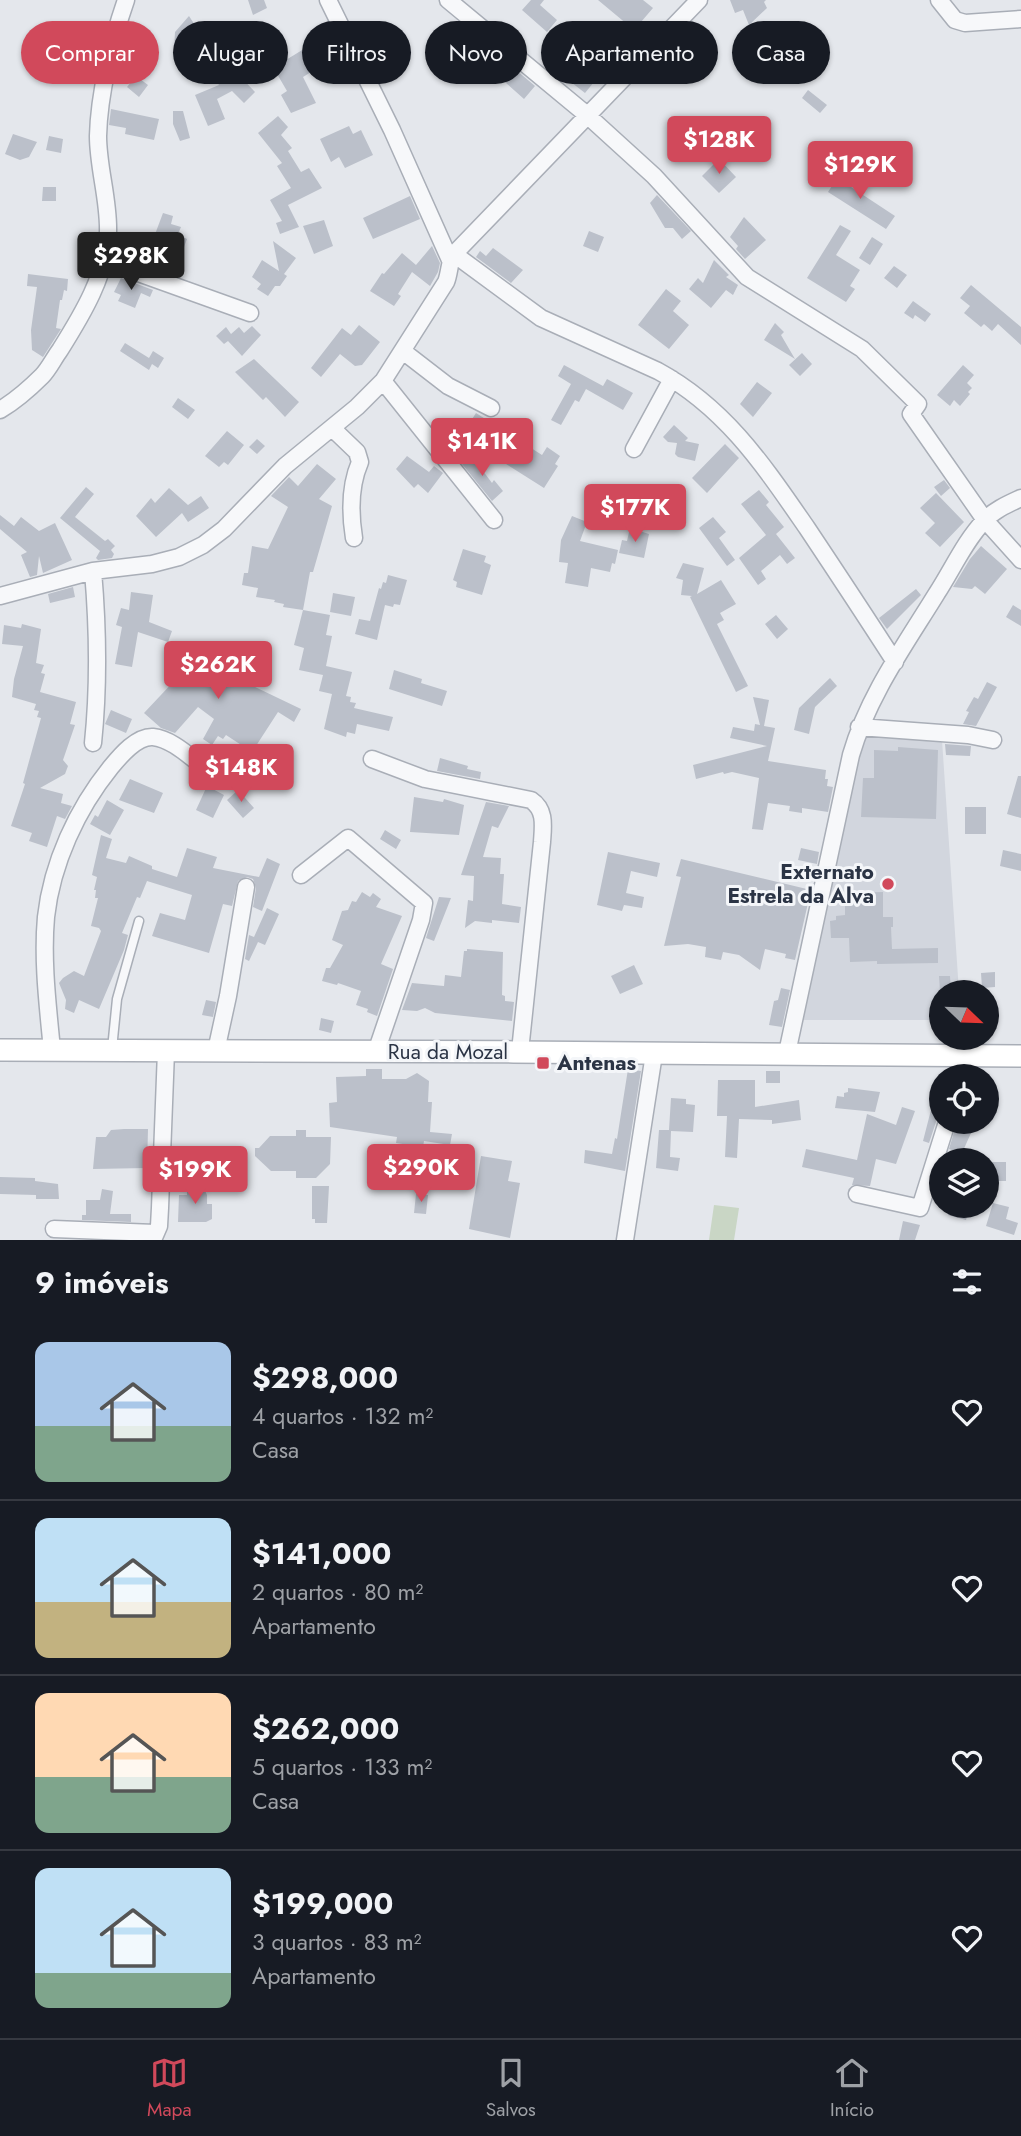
<!DOCTYPE html>
<html lang="pt">
<meta charset="utf-8">
<style>
body{margin:0;font-family:Jost,sans-serif;background:#20242c;color:#f1f3f6;height:100vh;display:flex;flex-direction:column;font-size:26px;white-space:nowrap}
*{box-sizing:border-box;margin:0}
p{font-size:23px;color:#9ea1a6}
.icon{flex:none;width:38px;height:38px;fill:none;stroke:currentColor;stroke-width:2;stroke-linecap:round;stroke-linejoin:round}
.map{position:relative;height:1240px;overflow:hidden}
.sheet{display:flex;flex-direction:column;background:#171b24;flex:1}
.sheet>*{flex:none}
.banner{position:absolute;left:21px;top:21px;width:980px;height:63px;display:flex;gap:14px}
.needle{width:46px;rotate:113deg}
.tools{position:absolute;left:929px;top:980px;display:grid;gap:14px}
.tools a{display:grid;place-items:center;width:70px;height:70px;border-radius:50%;background:#171b24;box-shadow:0 2px 5px #0004;font-size:35px}
.price{position:absolute;translate:-50% -60px;padding:0 16px;border-radius:7px;background:#d1495b;color:#fff;font-size:23px;line-height:46px;filter:drop-shadow(0 2px 4px #0008)}
.price::after{content:'';position:absolute;left:50%;top:42px;width:21px;height:16px;margin-left:-10px;background:inherit;clip-path:polygon(0 0,100% 0,50% 100%)}
.price.on{background:#222;color:#fff}
ul{padding:0;list-style:none}
li{display:flex;align-items:center;gap:21px;height:175px;padding:0 35px}
li+li{border-top:2px solid #363941}
li span{display:grid;place-items:center;flex:none;width:196px;height:140px;border-radius:14px;color:#555}
li>.icon{margin-inline-start:auto}
span .icon{width:84px;height:84px;fill:#fffc;stroke-width:1}
li b{font-size:30px}
h2{display:flex;justify-content:space-between;align-items:center;height:84px;padding:0 35px;font-size:30px}
.tag{padding:0 24px;border-radius:32px;background:#171b24;box-shadow:0 2px 5px #0004;font-size:24px;line-height:63px}
.tag.on{background:#d1495b;color:#fff}
.menu{display:flex;justify-content:space-around;align-items:center;height:98px;border-top:2px solid #363941;background:#171b24;font-size:19px;color:#9ea1a6}
.menu a{display:grid;justify-items:center;gap:4px}
.menu .on{color:#d1495b}
.map>svg:first-child{display:block}
.built{fill:#d2d6de}
.grass{fill:#c9d6c5}
.building{fill:#bbc0ca}
.lines{fill:none;stroke-linecap:round;stroke-linejoin:round}
.service-casing{stroke:#a9aeb7;stroke-width:11}
.minor-casing{stroke:#a9aeb7;stroke-width:19}
.secondary-casing{stroke:#a9aeb7;stroke-width:24}
.service{stroke:#f7f8fa;stroke-width:8}
.minor{stroke:#f7f8fa;stroke-width:16}
.secondary{stroke:#fff;stroke-width:21}
.poi-dot{fill:#d1495b;stroke:#f4f6f9;stroke-width:2.5}
.labels{text-anchor:middle;dominant-baseline:central;stroke-width:6;stroke-linejoin:round;paint-order:stroke}
.poi-label{font-size:21px;font-weight:bold;fill:#2b3445;stroke:#f4f6f9;text-anchor:end}
.street-label{font-size:21px;fill:#2b3445;stroke:#f4f6f9}
</style>
<div class="map">
<svg width="1021" height="1240" viewBox="0 0 1021 1240">
<rect width="100%" height="100%" fill="#e4e7ec"/>
<!-- built -->
<path class="built" d="M864,736L942,740L959,992H942L941,1020H798L811,950Z"/>
<!-- grass -->
<path class="grass" d="M714,1205L739,1208L734,1240H709Z"/>
<!-- building -->
<path class="building" d="M248,0H264L267,8L253,15Z
M531,0H544L540,5L557,20L547,32L522,10Z
M598,0H643L653,8L641,22L653,32L646,40Z
M730,0H766L764,2L767,8L749,25L743,10L735,13Z
M189,16L227,74L234,70L255,92L244,103L232,91L217,99L225,119L208,126L195,95L219,85L204,64L194,73L174,52L175,32Z
M330,33L337,45L323,54L327,62L303,77L316,103L291,113L281,95L287,91L270,62L267,64L256,43L267,37L281,63Z
M497,54L535,86L524,99L487,66Z
M580,63L594,75L591,79L594,82L585,93L567,79Z
M136,76L148,85L139,97L127,87Z
M808,90L827,105L820,113L802,98Z
M111,109L159,119L154,140L125,134L126,128L109,125Z
M173,111H183L190,138L180,141L173,124Z
M278,116L288,127L281,135L292,148L288,151L301,172L309,168L322,188L288,205L299,227L280,234L276,223L282,221L270,200L291,188L277,166L282,163L258,133Z
M349,126L353,134L361,130L373,155L345,168L339,157L331,162L320,139Z
M13,134L37,142L29,157L20,160L5,154Z
M49,136L63,139L61,153L46,150Z
M719,159L736,177L719,193L702,176Z
M841,172L855,181L851,187L895,216L886,229L828,192Z
M43,187H56V201H42Z
M657,195L691,231L682,239L673,228H665L650,203Z
M410,196L420,219L373,239L363,218Z
M163,213L173,216L171,224L181,227L178,234L187,239L178,263L148,253Z
M744,217L766,240L745,259L736,249L738,246L730,237Z
M324,220L333,246L314,254L303,226Z
M840,225L851,231L836,255L860,270L850,286L855,289L846,302L807,278Z
M589,231L604,237L598,252L583,246Z
M872,237L883,244L870,265L859,258Z
M273,241L296,258L284,274L287,276L280,286H275L268,296L257,289L261,284L252,277L262,260L279,271Z
M432,246L440,263L438,272L430,286L412,272L398,294L401,296L394,306L370,291L382,273L384,274L402,253L416,265Z
M493,248L523,270L511,283L476,257L480,251L486,256Z
M714,260L729,275L726,277L738,285L733,295L726,290L711,308L689,289L698,278L703,283Z
M894,266L907,275L897,288L884,278Z
M28,274L68,279L67,291L64,290L62,300H60L56,328L61,329L43,357L32,350L31,330L37,287L27,286Z
M121,278L153,290L150,297L141,293L135,308L118,301L121,295L114,292Z
M971,285L1021,327V345L998,324L992,331L984,324L981,327L964,313L970,306L960,298Z
M666,289L681,301L673,311L689,325L669,349L638,325Z
M913,301L931,314L925,322L915,315L913,319L904,313Z
M775,323L784,332L781,335L795,359L764,340Z
M359,325L380,342L362,365L355,366L340,354L321,377L311,368L342,328L351,335Z
M252,326L261,335L242,356L228,341L224,344L216,336L226,327L231,334L239,327L244,333Z
M125,343L149,358L153,351L164,358L158,368L152,364L149,370L120,351Z
M802,353L812,364L800,376L789,365Z
M254,359L299,402L285,417L266,397L263,400L235,372Z
M564,365L603,386L607,379L633,393L623,410L586,389L579,402L575,400L561,425L551,420L571,384L558,376Z
M963,365L974,375L967,383L972,388L968,392L970,394L960,406L954,400L950,406L937,395Z
M757,382L772,393L753,417L740,404Z
M178,398L195,410L188,419L172,407Z
M476,413L542,455L547,447L560,456L555,464L558,466L544,488L471,442L474,436L465,430Z
M674,425L688,438L685,441L699,444L695,461L678,457L675,454L677,443L668,442L663,437Z
M227,431L244,445L228,465L224,462L219,467L205,456Z
M257,439L265,446L257,454L249,447Z
M725,444L739,458L707,493L692,478Z
M468,451L492,483L494,480L503,491L492,501L462,464Z
M407,456L429,472L434,466L443,473L428,493L418,484L414,488L396,469Z
M317,464L336,479L319,499L332,506L313,572H310L303,610L330,615L326,635L332,636L326,666L352,672L346,696L351,697L350,702L356,703L354,708L393,717L389,731L357,724L355,734L347,732L346,737L324,729L332,694L319,691L323,675L299,670L304,648L294,645L303,610L283,607L284,604L274,602L275,600L256,597L258,588L242,585L244,573H248L252,546L268,549L288,507L271,496L289,477L298,486Z
M944,480L950,488L941,496L934,487Z
M86,487L94,494L75,517L105,541L108,539L115,546L111,550L114,554L112,558L98,560L96,558L100,551L60,518Z
M169,488L188,505L201,496L209,508L188,522L182,513L156,537L136,516L151,498L155,503Z
M759,490L769,502L766,505L784,527L776,534L795,558L787,564L780,555L761,571L766,579L758,585L739,558L766,535L741,504Z
M936,493L964,522L940,547L925,533L935,523L920,508Z
M0,515L14,526L21,517L39,531L55,523L72,560L43,573L39,556L37,575L30,577L21,555L27,552L0,529Z
M572,516L587,522L580,541L618,550L615,564L612,563L610,572L591,568L588,587L565,583L568,563L559,562L561,540Z
M713,517L726,532L719,538L735,560L727,566L699,528Z
M630,528L649,534L644,558L619,553L622,540L627,541Z
M981,546L1007,569L985,594L975,586L972,589L953,587L970,559Z
M463,549L486,556L484,562L491,565L482,595L456,587L457,582L453,580Z
M683,563L704,568L697,594L721,580L736,604L720,613L724,620L717,624L748,686L736,692L690,597L692,596L681,595L683,580L676,578Z
M388,575L407,580L400,605L394,604L393,607L385,605L377,640L355,634L359,619L370,621L379,588L381,589L383,582L386,583Z
M73,587L75,597L50,603L48,594Z
M916,589L921,595L887,629L879,618Z
M131,592L153,595L149,622L172,631L168,642L138,632L132,667L115,664L122,627L116,625L121,608L129,610Z
M333,593L355,597L351,616L330,612Z
M1013,605L1021,610V626L1006,617Z
M776,615L788,629L777,639L765,624Z
M22,624L41,629L36,663L44,665L41,673L45,674L40,692L76,702L70,724L75,725L63,760L68,766L65,774L40,788L63,794L61,803L72,806L65,819L57,816L47,847L29,841L32,833L11,826L25,784L23,783L41,718L37,717L39,711L34,710L36,704L12,697L14,679L23,646L2,644L4,625L21,628Z
M198,645L231,659L230,669L226,668L225,670L236,678L301,709L294,722L278,712L252,752L226,735L223,739L218,736L212,745L203,739L214,719L198,707L175,733L161,728L144,713L192,662L176,657L180,646L196,652Z
M394,670L422,679L421,683L447,691L442,706L389,689Z
M830,678L837,686L815,707L809,734L794,730L799,708Z
M987,682L997,687L976,726L963,724L969,712L966,711L974,697L978,699Z
M753,697L769,700L764,726L775,728L768,761L826,770L825,779H828L827,786L833,787L828,812L802,808V813L789,811L790,806L768,803L763,830L752,829L759,778L732,772L724,774L723,772L696,779L693,765L767,746L730,738L733,727L754,731L755,724L760,725Z
M111,710L132,719L126,733L105,724Z
M945,744L971,746L970,756L946,755Z
M898,747L938,750L936,819L861,817L863,778H874V750L898,751Z
M440,758L468,766L467,769L481,772L480,779L437,771Z
M1018,776H1021V818L1007,814Z
M130,779L163,793L154,813L119,800Z
M207,786L224,795L213,818L196,810Z
M238,790L254,808L243,818L227,800Z
M414,797L443,802L444,799L464,805L459,835L410,832Z
M107,800L124,810L110,835L90,824L95,815L98,817Z
M486,802L509,806L498,828L492,826L483,857L501,858L500,874H504L502,904L521,907L519,923L492,920V923L475,921L465,928L468,900L473,901L474,876L461,875Z
M965,807H986V834H965Z
M385,830L401,840L396,849L380,839Z
M101,835L112,839L106,858L126,863L129,856L152,866V869L177,877L187,848L217,857L213,868L259,877L267,858L280,864L262,911L253,907L256,888L253,879L247,877L238,881L232,906L223,904L209,953L152,936L160,913L185,920L192,895L147,881L140,898L137,897L122,933L128,935L124,950L99,1009L79,1000L74,1013L65,1009L66,1000L59,983L63,978L74,971L84,976L101,931L99,928L91,926L98,898H95L96,890H94L97,877L92,875Z
M801,848L819,852L817,864L798,860Z
M1003,850L1021,854V871L1000,866Z
M608,852L660,863L657,877L631,871L626,893L644,897L642,908L624,905L622,911L597,905Z
M681,859L811,890L795,960L785,958L786,954L765,949L760,970L739,955L723,952L721,960L705,957L706,947L688,944L664,946L681,877L676,876Z
M362,892L370,897L373,893L381,899L376,907L402,916L381,964L393,969L377,1016L367,1012L368,1009L356,1005L361,991L338,983L337,985L322,981L326,968H330L343,945L332,940L342,911L348,910L352,901L356,902Z
M883,892V917H893V927H891L892,949L938,948V963L877,964V961L850,962L849,938H831L830,921L836,920V916L845,915V893Z
M439,897L451,898L434,941L426,938Z
M267,908L279,914L265,945L258,942L249,961L245,959L249,935L254,937Z
M467,949L503,952L502,995L505,996V1001L514,1002L512,1021L435,1013L425,1008L417,1011L402,1010L412,983L444,986L445,975L461,977L464,951H467Z
M634,965L643,984L620,994L611,976Z
M995,972V987L982,988L981,973Z
M939,976H950L951,992H940Z
M781,988L790,990L782,1027L769,1025L774,1001L778,1000Z
M206,1000L216,1002L213,1017L202,1015Z
M321,1018L334,1021L331,1033L319,1030Z
M366,1069H382V1079H406L417,1073L429,1081L428,1102H432L430,1132L452,1134L450,1145L424,1141L423,1147L396,1143L397,1137L330,1127L329,1103L337,1102L336,1077L366,1076Z
M628,1069L641,1071L625,1171L584,1163L585,1150L612,1154L615,1138L617,1139Z
M766,1071H780V1083H766Z
M718,1080H755V1107L799,1100L801,1120L772,1124V1120L739,1119L737,1158L725,1157L727,1116H717Z
M848,1088L880,1092L875,1112L835,1108L837,1096L844,1097V1093L848,1092Z
M671,1098L686,1099V1104L695,1105L693,1132L671,1131L670,1157L680,1158L678,1171L656,1168L659,1130H669Z
M932,1106L942,1108V1113L937,1119L929,1143L923,1141Z
M902,1107L915,1111L896,1164L876,1159L870,1186L852,1185L854,1178L802,1167L806,1149L857,1160L867,1114L896,1125Z
M957,1122H971V1133L962,1153L949,1149Z
M124,1129H148L147,1168L93,1169L96,1137H106L111,1130Z
M296,1130H306V1137H331L330,1164L316,1178H296V1171H271L255,1156V1148H259L270,1136H296Z
M173,1155H187L186,1166L172,1165Z
M481,1156L512,1161L508,1181L520,1183L510,1238L469,1229Z
M991,1162H1006V1181H998V1185H987Z
M0,1177L35,1178V1181L58,1184L59,1199H36V1195L0,1194Z
M187,1186H203L207,1195V1204H212V1219L206,1222H178L179,1195H187Z
M312,1186H329L327,1223H315V1219H312Z
M102,1189L113,1191L110,1214H131V1222L82,1220V1215H86V1200H100Z
M416,1194L428,1195L426,1214L414,1213Z
M993,1203L1009,1207L1006,1219L1018,1223L1014,1235L986,1226Z
M951,1206H970L966,1220L948,1215Z
M903,1221L920,1225L915,1240H899Z"/>
<g class="lines">
<!-- service casing -->
<g class="service-casing">
<path id="service" d="M112,1049L117,999L139,921"/>
</g>
<!-- minor casing -->
<g class="minor-casing">
<path id="minor" d="M328,0L392,130L450,260
M448,0L587,115L654,176L747,277L862,349L918,404L911,414L985,520L1021,560
M939,0L955,20L965,23L1021,19
M454,254L541,318L658,371C726,408 764,466 807,528C837,573 866,617 895,662
M105,261L250,313
M404,352L448,386L491,408
M383,381L494,520
M0,410C15,401 29,389 42,376C49,369 54,358 60,350C82,315 107,274 108,232C109,200 98,168 98,136C99,94 112,40 126,0
M332,428L357,452L360,462C350,485 350,513 354,538
M634,449L672,379
M93,571C98,629 99,685 93,743
M0,596L93,571L152,564L179,557L203,545L224,529L285,466L357,407L383,381L446,282C450,272 449,261 454,254L699,0
M859,727L968,735L993,740
M372,759L425,779L531,800C546,810 543,826 542,842L520,1051
M301,875L348,838L424,903L421,920L376,1052
M52,1050C48,1007 42,961 46,917C52,863 77,809 111,767C121,755 137,736 153,737C173,739 192,759 208,770
M216,1051L228,996L246,887
M787,1053L851,755C868,696 905,645 937,593C952,570 965,541 984,521C994,510 1008,504 1021,498
M960,1076L965,1055
M857,1194L920,1208L947,1122
M54,1229L155,1233
M153,1240L159,1226L160,1208L166,1051
M625,1240L654,1054"/>
</g>
<!-- secondary casing -->
<g class="secondary-casing">
<path id="secondary" d="M0,1050C340,1052 681,1051 1021,1056"/>
</g>
<!-- service -->
<use href="#service" class="service"/>
<!-- minor -->
<use href="#minor" class="minor"/>
<!-- secondary -->
<use href="#secondary" class="secondary"/>
</g>
<!-- markers -->
<g class="poi-dot">
<circle cx="888" cy="884" r="7"/>
<rect x="536" y="1056" width="14" height="14" rx="3.5"/>
</g>
<g class="labels">
<!-- poi labels -->
<g class="poi-label">
<text x="874" y="872">Externato<tspan x="874" dy="24">Estrela da Alva</tspan></text>
<text x="557" y="1063" text-anchor="start">Antenas</text>
</g>
<!-- street labels -->
<g class="street-label">
<text x="448" y="1052">Rua da Mozal</text>
</g>
</g>
</svg>
<div class="tools">
<a><svg class="needle" viewBox="-14 -14 28 28"><path d="M0-13l5 13h-10z" fill="#e53935"/><path d="M0 13l5-13h-10z" fill="#9ea1a6"/></svg></a>
<a><svg class="icon" aria-label="locate" viewBox="0 0 24 24"><circle cx="12" cy="12" r="6"/><path d="M12 2v4M12 18v4M2 12h4M18 12h4"/></svg></a>
<a><svg class="icon" aria-label="layers" viewBox="0 0 24 24"><path d="M12 4l9 5-9 5-9-5zM3 14l9 5 9-5"/></svg></a>
</div>
<b class="price" style="left:719px;top:176px">$128K</b>
<b class="price" style="left:860px;top:201px">$129K</b>
<b class="price on" style="left:131px;top:292px">$298K</b>
<b class="price" style="left:482px;top:478px">$141K</b>
<b class="price" style="left:635px;top:544px">$177K</b>
<b class="price" style="left:218px;top:701px">$262K</b>
<b class="price" style="left:241px;top:804px">$148K</b>
<b class="price" style="left:421px;top:1204px">$290K</b>
<b class="price" style="left:195px;top:1206px">$199K</b>
<div class="banner">
<a class="tag on">Comprar</a>
<a class="tag">Alugar</a>
<a class="tag">Filtros</a>
<a class="tag">Novo</a>
<a class="tag">Apartamento</a>
<a class="tag">Casa</a>
</div>
</div>
<section class="sheet">
<h2>9 imóveis<svg class="icon" aria-label="filters" viewBox="0 0 24 24"><path d="M4 7h16M4 17h16"/><circle cx="9" cy="7" r="2"/><circle cx="15" cy="17" r="2"/></svg></h2>
<ul>
<li><span style="background:linear-gradient(#a9c7e8 60%,#7fa58c 0)"><svg class="icon" aria-label="home" viewBox="0 0 24 24"><path d="M3 11l9-7 9 7M6 9v11h12V9"/></svg></span><div><b>$298,000</b><p>4 quartos · 132 m²</p><p>Casa</p></div><svg class="icon" aria-label="heart" viewBox="0 0 24 24"><path d="M12 20l-8-8c-3-5 5-10 8-4 3-6 11-1 8 4z"/></svg></li>
<li><span style="background:linear-gradient(#bfe0f5 60%,#c2b280 0)"><svg class="icon" aria-label="home" viewBox="0 0 24 24"><path d="M3 11l9-7 9 7M6 9v11h12V9"/></svg></span><div><b>$141,000</b><p>2 quartos · 80 m²</p><p>Apartamento</p></div><svg class="icon" aria-label="heart" viewBox="0 0 24 24"><path d="M12 20l-8-8c-3-5 5-10 8-4 3-6 11-1 8 4z"/></svg></li>
<li><span style="background:linear-gradient(#ffd9b3 60%,#7fa58c 0)"><svg class="icon" aria-label="home" viewBox="0 0 24 24"><path d="M3 11l9-7 9 7M6 9v11h12V9"/></svg></span><div><b>$262,000</b><p>5 quartos · 133 m²</p><p>Casa</p></div><svg class="icon" aria-label="heart" viewBox="0 0 24 24"><path d="M12 20l-8-8c-3-5 5-10 8-4 3-6 11-1 8 4z"/></svg></li>
<li><span style="background:linear-gradient(#bfe0f5 75%,#7fa58c 0)"><svg class="icon" aria-label="home" viewBox="0 0 24 24"><path d="M3 11l9-7 9 7M6 9v11h12V9"/></svg></span><div><b>$199,000</b><p>3 quartos · 83 m²</p><p>Apartamento</p></div><svg class="icon" aria-label="heart" viewBox="0 0 24 24"><path d="M12 20l-8-8c-3-5 5-10 8-4 3-6 11-1 8 4z"/></svg></li>
</ul>
</section>
<nav class="menu">
<a class="on"><svg class="icon" aria-label="map" viewBox="0 0 24 24"><path d="M3 6l6-2 6 2 6-2v14l-6 2-6-2-6 2zM9 4v14M15 6v14"/></svg>Mapa</a>
<a><svg class="icon" aria-label="saved" viewBox="0 0 24 24"><path d="M7 4h10v16l-5-4-5 4z"/></svg>Salvos</a>
<a><svg class="icon" aria-label="home" viewBox="0 0 24 24"><path d="M3 11l9-7 9 7M6 9v11h12V9"/></svg>Início</a>
</nav>
